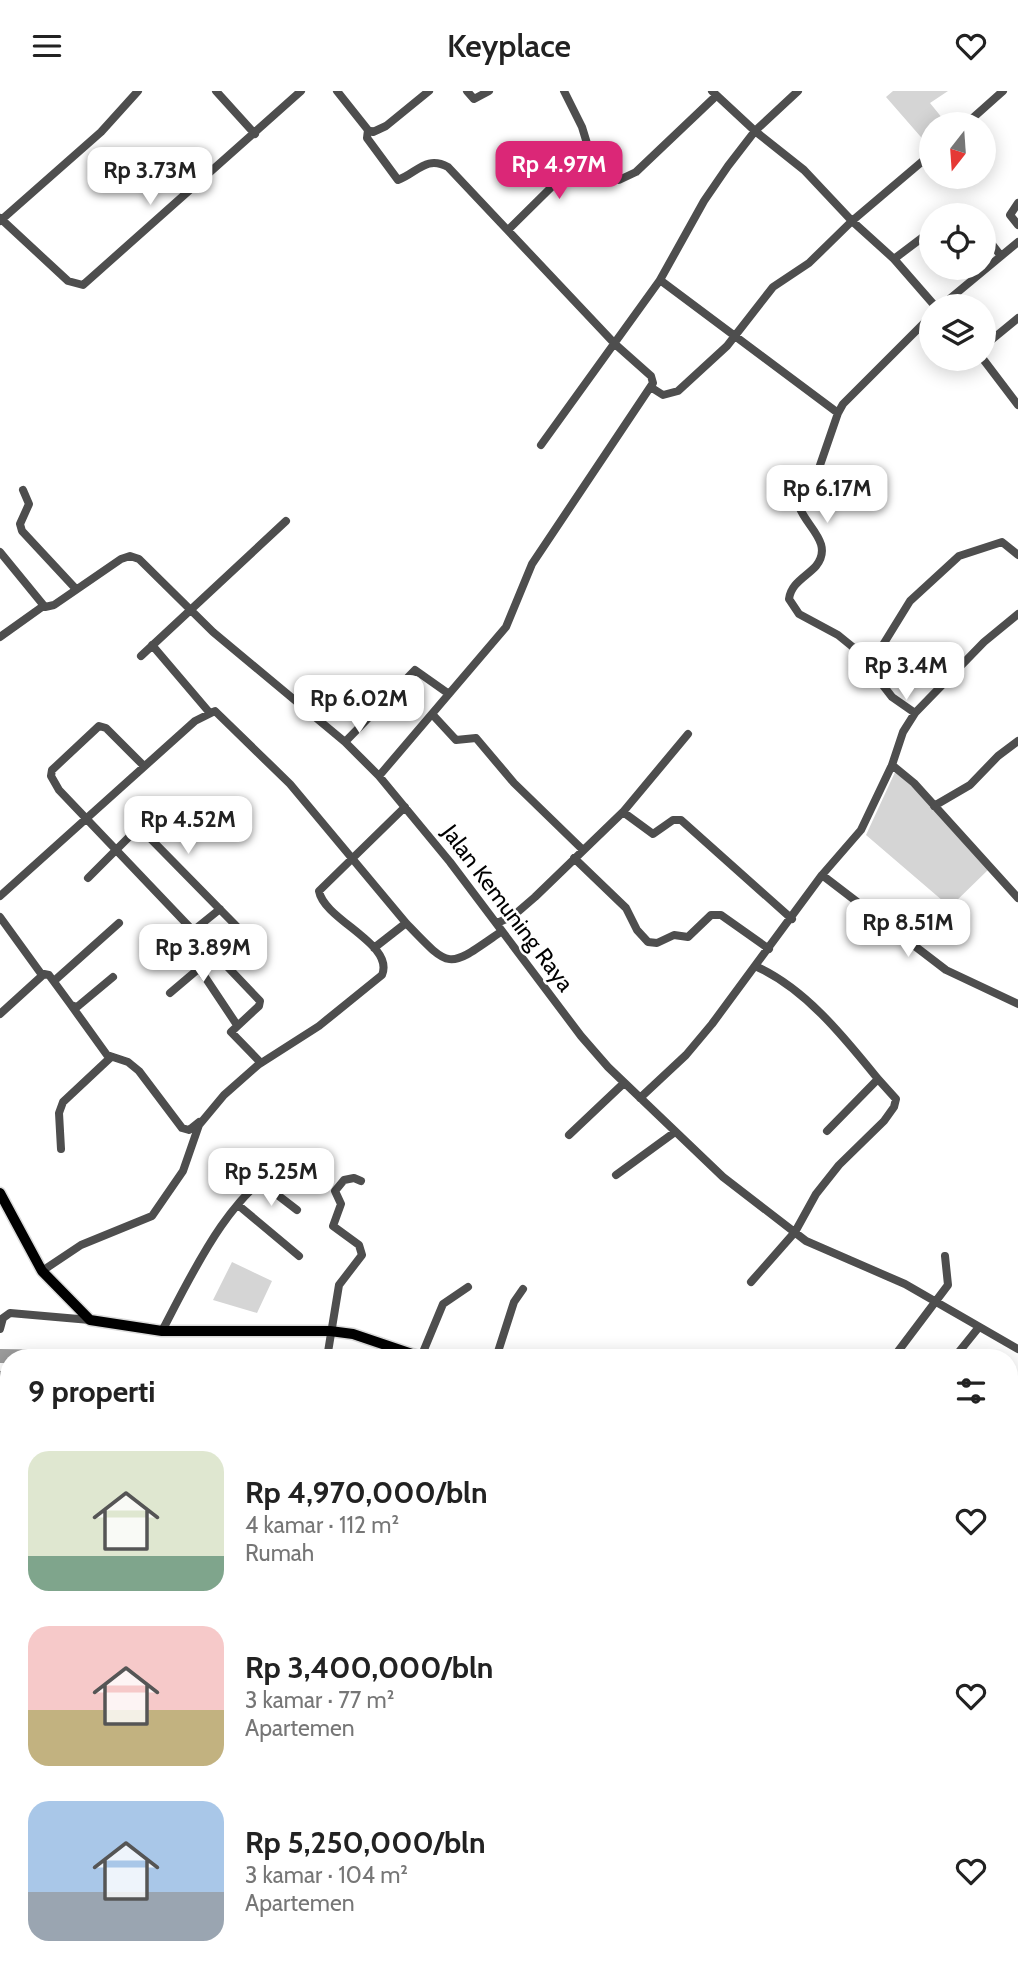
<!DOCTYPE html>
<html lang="id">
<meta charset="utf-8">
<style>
body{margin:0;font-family:Cabin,sans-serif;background:#f6f6f6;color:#222;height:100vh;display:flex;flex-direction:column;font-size:26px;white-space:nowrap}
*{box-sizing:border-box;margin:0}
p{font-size:23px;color:#767676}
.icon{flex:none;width:38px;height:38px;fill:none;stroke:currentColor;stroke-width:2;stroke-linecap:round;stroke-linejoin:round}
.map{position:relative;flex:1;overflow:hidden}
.sheet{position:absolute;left:0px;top:1258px;width:1018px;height:625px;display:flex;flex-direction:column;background:#fff;border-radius:28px 28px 0 0;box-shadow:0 4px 18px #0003}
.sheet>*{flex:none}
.needle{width:46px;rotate:197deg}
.controls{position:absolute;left:919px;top:21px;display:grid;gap:14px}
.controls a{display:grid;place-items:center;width:77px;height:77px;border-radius:50%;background:#fff;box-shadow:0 4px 18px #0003;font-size:35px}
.price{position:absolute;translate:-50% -60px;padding:0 16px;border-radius:14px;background:#fff;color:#222;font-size:23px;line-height:46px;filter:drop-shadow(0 2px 4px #0008)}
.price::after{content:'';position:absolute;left:50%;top:42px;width:21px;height:16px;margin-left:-10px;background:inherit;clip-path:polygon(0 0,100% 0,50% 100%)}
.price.selected{background:#db2777;color:#fff}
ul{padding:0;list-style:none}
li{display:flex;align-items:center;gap:21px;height:175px;padding:0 28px}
li span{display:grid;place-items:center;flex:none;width:196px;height:140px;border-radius:21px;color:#555}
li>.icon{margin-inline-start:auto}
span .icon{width:84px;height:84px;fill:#fffc;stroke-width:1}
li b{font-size:30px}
h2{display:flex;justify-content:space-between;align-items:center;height:84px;padding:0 28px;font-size:30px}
header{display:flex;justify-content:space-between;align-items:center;height:91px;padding:0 28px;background:#fff;font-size:32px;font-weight:600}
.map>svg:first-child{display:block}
.green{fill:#d5d5d5}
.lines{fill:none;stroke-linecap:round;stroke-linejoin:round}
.river{stroke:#9c9c9c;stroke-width:14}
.major-casing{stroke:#dbdbdb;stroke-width:13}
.highway-casing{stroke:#dbdbdb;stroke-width:15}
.minor{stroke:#4e4e4e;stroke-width:8}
.major{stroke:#000;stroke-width:10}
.highway{stroke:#000;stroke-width:12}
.labels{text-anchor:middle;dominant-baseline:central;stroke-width:5;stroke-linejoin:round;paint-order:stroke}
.street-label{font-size:23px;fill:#000;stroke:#fff}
</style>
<header><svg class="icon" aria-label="menu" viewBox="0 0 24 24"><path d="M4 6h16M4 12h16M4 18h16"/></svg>Keyplace<svg class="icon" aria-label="heart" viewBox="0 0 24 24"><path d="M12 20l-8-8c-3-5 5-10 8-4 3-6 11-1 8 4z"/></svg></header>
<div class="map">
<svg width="1018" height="1882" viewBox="0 0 1018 1882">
<rect width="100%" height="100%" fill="#fff"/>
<!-- green -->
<path class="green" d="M893,0H948L930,12L947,33H931V50L927,53L886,6Z
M896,679L991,776L950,816L866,744Z
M232,1171L272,1190L257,1222L213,1209Z"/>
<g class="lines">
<!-- river -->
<path class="river" d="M0,1265L122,1267
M1010,1742L1018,1739"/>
<!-- major casing -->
<g class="major-casing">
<path id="major" d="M0,1102L42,1180L90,1229L162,1240H330L353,1243L424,1267
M1010,1703L1018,1701
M0,1747L9,1752
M236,1874L252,1882"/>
</g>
<!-- highway casing -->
<g class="highway-casing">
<path id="highway" d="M0,1463L9,1468
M764,1874L779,1882"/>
</g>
<!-- minor -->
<path class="minor" d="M216,0L255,43
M337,0L368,39L373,41L386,35L429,0
M467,0L474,8L489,0
M564,0L582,36L589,59L619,89L636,81L716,5
M712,0L755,40L804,79L852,130L894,168L935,215
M966,33L1003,0
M368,39L367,47L398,89C417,82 426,64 448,76L615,253L651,285L653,292L532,473L506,536L379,685
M1018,112L1010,124L1018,134
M954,124L960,120L969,124
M0,127L68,190L83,194L301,0
M0,130L101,41L138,0
M508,139L589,59
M984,143L1001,165
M894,168L931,140
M660,189L838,322
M941,215L1018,151
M984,255L1018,227
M983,268L1018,314
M652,297L663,304L678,300L727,255L773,196L809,172L852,130L931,63
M541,354L660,189L704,110L728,75L755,40L798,0
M23,399L29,413L20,433L22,440L75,497
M0,461L45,516L54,514L121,468L130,465L139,468L213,541L345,651L379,685L450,771L581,945L608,976L723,1086L806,1150L905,1193L1018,1258
M0,546L42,516
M152,554L209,621
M141,565L286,430
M867,572L881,557L910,510L959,465L1002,451L1018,464
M915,622L892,606L854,557L838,544L799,523L789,508C791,492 806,486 816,475C835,451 803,434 798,412L818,380L838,322L843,313L931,225
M432,623L456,649L476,647L514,692L583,759
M345,651L415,579L449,603
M892,674L914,692L1018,807
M144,675L106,637L99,635L52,679L51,685L59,699L260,910L259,915L231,941L261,972
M934,715L970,694L998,665L1018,650
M623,721L653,743L673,729H681L792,828
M574,767L626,817L637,839L648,851L657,852L674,844L688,846L711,824H721L769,858
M822,784L946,879L1018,913
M88,787L136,739L141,738L253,852
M0,805L195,630L215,620L290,693L406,832
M0,826L42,884
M497,832L513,825L535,806L623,721L688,643
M194,839L220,818
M374,857L406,832C452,880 447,878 502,840
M755,875C805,897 844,946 878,988
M228,876L259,847
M199,877L237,934
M54,890L119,832
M170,902L216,863
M71,914L107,964L128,971L139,980L182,1037L189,1039L199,1031
M0,923L44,883L49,884L71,914L77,916L113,886
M640,1007L686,964L712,933L822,784L861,739L892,674L903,641L915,622L984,551L1018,523
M569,1044L624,992
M61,1058L59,1022L63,1011L110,967
M616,1084L675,1041
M262,1092L297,1119
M238,1114L299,1165
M42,1180L81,1154L152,1125L183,1080L199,1034L224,1004L258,974L319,935L382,884C395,853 324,829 319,800L405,716
M751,1191L795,1141L816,1103L839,1074L884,1030L894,1016L896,1008L878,988L827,1040
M0,1238L3,1227L10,1222L90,1229
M162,1240C191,1185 230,1099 289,1071L308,1084
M421,1266L443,1213L468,1196
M327,1267L339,1194L362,1164L359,1154L333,1135L341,1113L335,1100L344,1089L354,1087L361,1090
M496,1267L514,1211L523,1198
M893,1267L948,1194L945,1165
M954,1267L979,1236
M0,1284L9,1283
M0,1330L9,1318
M0,1340L4,1343L1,1354L9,1360
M0,1439L9,1417
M0,1654L9,1659
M0,1720L9,1705
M1010,1757L1018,1754
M39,1882L42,1874
M293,1882L298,1874
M378,1882L382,1874
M546,1882L551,1874"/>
<!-- major -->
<use href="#major" class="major"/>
<!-- highway -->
<use href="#highway" class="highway"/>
</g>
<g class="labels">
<!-- street labels -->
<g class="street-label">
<text transform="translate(508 817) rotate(53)">Jalan Kemuning Raya</text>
</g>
</g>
</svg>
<div class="controls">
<a><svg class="needle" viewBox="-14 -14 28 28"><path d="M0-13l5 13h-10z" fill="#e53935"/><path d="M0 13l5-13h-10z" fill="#767676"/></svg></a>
<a><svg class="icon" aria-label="locate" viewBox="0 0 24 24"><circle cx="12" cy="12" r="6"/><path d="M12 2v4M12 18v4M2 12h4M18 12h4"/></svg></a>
<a><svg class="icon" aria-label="layers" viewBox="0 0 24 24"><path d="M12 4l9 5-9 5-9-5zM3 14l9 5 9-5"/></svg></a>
</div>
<b class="price selected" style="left:559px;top:110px">Rp 4.97M</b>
<b class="price" style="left:150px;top:116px">Rp 3.73M</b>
<b class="price" style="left:827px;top:434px">Rp 6.17M</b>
<b class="price" style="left:906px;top:611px">Rp 3.4M</b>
<b class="price" style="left:359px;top:644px">Rp 6.02M</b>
<b class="price" style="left:188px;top:765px">Rp 4.52M</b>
<b class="price" style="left:908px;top:868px">Rp 8.51M</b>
<b class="price" style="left:203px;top:893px">Rp 3.89M</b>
<b class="price" style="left:271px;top:1117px">Rp 5.25M</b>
<section class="sheet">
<h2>9 properti<svg class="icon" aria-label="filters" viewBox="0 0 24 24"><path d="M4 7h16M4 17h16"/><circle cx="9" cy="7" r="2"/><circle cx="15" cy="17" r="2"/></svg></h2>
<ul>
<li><span style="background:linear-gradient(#dfe7d0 75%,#7fa58c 0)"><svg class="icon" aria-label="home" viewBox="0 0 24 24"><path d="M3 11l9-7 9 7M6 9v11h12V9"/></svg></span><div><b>Rp 4,970,000/bln</b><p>4 kamar · 112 m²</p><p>Rumah</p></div><svg class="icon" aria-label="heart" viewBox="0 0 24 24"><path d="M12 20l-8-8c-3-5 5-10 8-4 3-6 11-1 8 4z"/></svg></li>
<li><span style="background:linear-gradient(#f6c9c9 60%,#c2b280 0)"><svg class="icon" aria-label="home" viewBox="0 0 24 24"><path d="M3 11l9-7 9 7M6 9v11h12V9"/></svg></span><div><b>Rp 3,400,000/bln</b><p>3 kamar · 77 m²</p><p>Apartemen</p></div><svg class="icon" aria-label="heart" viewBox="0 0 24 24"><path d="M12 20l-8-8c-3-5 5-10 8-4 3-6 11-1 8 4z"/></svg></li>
<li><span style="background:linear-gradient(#a9c7e8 65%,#9aa5b1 0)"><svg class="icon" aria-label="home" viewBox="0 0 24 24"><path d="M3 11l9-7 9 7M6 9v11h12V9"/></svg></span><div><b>Rp 5,250,000/bln</b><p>3 kamar · 104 m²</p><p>Apartemen</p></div><svg class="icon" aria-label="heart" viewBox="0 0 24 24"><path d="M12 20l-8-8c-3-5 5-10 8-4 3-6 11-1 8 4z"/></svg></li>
</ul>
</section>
</div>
